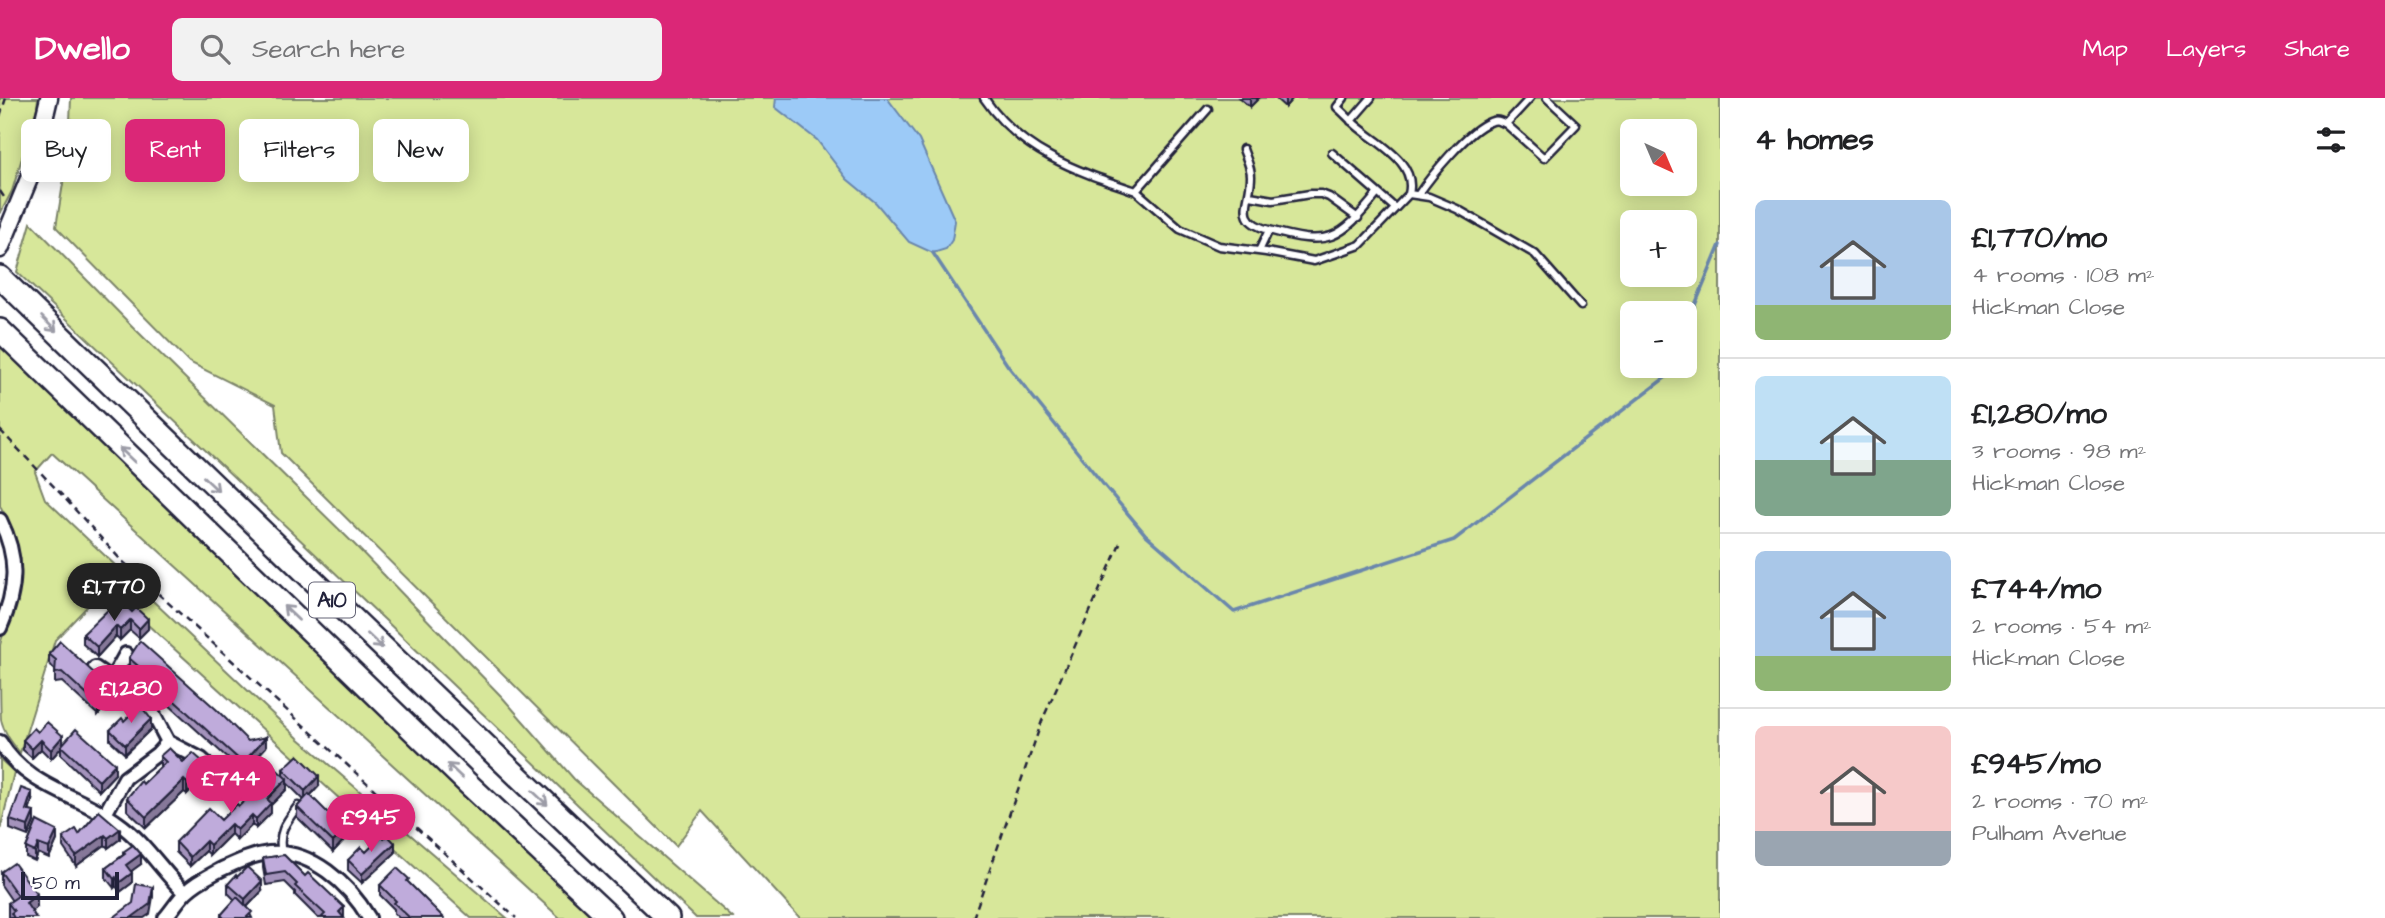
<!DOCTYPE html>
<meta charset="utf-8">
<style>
body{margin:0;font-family:"Architects Daughter",sans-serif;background:#f2f2f2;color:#202124;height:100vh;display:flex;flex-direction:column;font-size:26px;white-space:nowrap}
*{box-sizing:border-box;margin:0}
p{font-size:23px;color:#757577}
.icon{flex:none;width:38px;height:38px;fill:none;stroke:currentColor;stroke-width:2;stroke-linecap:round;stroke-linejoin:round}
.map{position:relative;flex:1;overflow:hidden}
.sheet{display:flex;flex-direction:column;background:#fff;width:665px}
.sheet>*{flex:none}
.guide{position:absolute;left:21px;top:21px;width:665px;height:63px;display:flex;gap:14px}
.needle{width:46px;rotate:136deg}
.fabs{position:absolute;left:1620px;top:21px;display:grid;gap:14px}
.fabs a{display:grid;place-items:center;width:77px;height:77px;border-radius:10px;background:#fff;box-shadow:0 4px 18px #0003;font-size:35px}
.scale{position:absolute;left:21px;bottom:18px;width:98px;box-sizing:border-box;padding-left:7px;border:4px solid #22223b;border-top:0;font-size:19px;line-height:24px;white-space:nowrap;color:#22223b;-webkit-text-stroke:5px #fff;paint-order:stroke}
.price{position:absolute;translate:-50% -60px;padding:0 16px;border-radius:24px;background:#db2777;color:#fff;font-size:23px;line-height:46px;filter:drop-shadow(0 2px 4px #0008)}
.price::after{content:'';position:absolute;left:50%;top:42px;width:21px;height:16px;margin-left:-10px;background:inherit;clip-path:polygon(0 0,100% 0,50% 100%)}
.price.on{background:#222;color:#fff}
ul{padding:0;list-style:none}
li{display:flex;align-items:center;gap:21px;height:175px;padding:0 35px}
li+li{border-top:2px solid #e0e0e0}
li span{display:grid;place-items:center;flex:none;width:196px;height:140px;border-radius:10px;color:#555}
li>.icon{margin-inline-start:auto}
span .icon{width:84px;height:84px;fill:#fffc;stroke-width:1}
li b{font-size:30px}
h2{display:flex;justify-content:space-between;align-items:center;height:84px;padding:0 35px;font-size:30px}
.tag{padding:0 24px;border-radius:10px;background:#fff;box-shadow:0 4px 18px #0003;font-size:24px;line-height:63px}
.tag.on{background:#db2777;color:#fff}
header{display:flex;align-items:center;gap:42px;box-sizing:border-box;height:98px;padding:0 35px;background:#db2777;color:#fff}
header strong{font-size:33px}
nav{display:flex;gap:38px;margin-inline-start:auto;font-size:24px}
.search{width:490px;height:63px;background:#f2f2f2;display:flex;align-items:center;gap:18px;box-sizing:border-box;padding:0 24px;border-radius:10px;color:#757577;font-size:26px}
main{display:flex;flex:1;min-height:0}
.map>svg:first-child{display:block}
.green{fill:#d7e79a;stroke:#7c846a;stroke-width:2;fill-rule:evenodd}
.water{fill:#9ccaf7;stroke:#6b87ac;stroke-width:2}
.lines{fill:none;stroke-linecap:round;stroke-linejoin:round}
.stream{stroke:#6b87ac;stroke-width:3.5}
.service-casing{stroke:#22223b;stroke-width:11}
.minor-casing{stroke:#22223b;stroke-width:18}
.tertiary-casing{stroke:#22223b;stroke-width:21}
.trunk-casing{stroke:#22223b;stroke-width:26}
.path{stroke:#22223b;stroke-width:2.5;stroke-dasharray:7 5;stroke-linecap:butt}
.service{stroke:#fff;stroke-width:6}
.minor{stroke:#fff;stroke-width:12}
.tertiary{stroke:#fff;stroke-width:16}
.trunk{stroke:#fff;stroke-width:21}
.wall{fill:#a493bc;stroke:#22223b;stroke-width:2}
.shaded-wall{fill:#867899;stroke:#22223b;stroke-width:2}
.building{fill:#bfabdb;stroke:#22223b;stroke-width:2}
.oneway{stroke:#9c9ca7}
.labels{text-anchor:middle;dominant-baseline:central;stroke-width:5;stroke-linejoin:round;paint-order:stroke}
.shield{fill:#fff;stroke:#646476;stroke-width:2}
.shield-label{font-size:21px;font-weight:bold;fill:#22223b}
</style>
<header>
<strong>Dwello</strong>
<div class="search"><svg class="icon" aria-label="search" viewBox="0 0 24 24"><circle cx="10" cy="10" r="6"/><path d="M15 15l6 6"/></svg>Search here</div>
<nav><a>Map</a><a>Layers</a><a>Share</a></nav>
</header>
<main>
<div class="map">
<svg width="1720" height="820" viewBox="0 0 1720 820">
<rect width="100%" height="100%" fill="#fff"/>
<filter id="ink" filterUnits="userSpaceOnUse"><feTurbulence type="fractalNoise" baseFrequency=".0143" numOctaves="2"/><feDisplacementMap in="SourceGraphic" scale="14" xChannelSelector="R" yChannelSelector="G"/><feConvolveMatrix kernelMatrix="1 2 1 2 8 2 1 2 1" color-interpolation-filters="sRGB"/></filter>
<g filter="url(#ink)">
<!-- green -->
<path class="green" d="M0,0H38L37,10L12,93L0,116Z
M71,0H1720V820H800L702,713L676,748L281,355L275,307L189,264L56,129L69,49ZM1633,33H1685V86H1633ZM1633,124H1685V177H1633ZM1633,215H1685V268H1633Z
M31,125L135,231L355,447L502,599L574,681L733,820H696L384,521L17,174Z
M0,242L217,458L599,820H560L52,355L35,374L45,401L298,640L507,820H471L106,489L55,542L20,655C12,645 4,635 1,622C0,610 0,559 0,547C3,533 10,519 15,506C26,473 20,437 0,408Z
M0,661L14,674L0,733Z"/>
<!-- water -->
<path class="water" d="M776,0H887L919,42L955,123L952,142L946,151L933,155L909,144L876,105L847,81L817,42L775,9Z"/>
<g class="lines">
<!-- stream -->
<path class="stream" d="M933,155L1008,268L1103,386L1145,436L1234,514L1454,442L1666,279L1670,268
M1685,231L1720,147"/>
<!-- service casing -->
<g class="service-casing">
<path id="service" d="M984,0C1021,55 1077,73 1136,93L1208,11
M1344,0L1337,9C1344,15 1350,22 1357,28C1378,46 1417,64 1409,96
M1351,23L1371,0
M1506,26L1530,0
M1243,51C1246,60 1251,69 1251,78C1251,105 1233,122 1269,132
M1332,55L1395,110
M1136,93L1180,131L1219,148L1266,154L1314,163L1360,147L1409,96L1429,99L1457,111L1535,156L1581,208
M1418,97C1431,78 1468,32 1490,24C1496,21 1500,23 1506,26L1544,60L1576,27L1547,0
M1250,98L1273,102L1310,96H1321L1329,99L1358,120
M1259,153L1269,132C1329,149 1339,143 1378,95
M282,755C277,735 286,724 298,708"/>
</g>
<!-- minor casing -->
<g class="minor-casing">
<path id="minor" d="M0,422C19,460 17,492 0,530
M95,570L118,586L151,612L168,644
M112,581L126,556
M0,644C27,690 78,696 118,725C144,743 162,773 185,795
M105,716L125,680L157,656L168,644L201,661L225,683
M165,820C172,812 178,802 186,794C196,784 209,778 222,771C237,764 252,757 269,755C311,751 349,786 369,820"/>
</g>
<!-- tertiary casing -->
<g class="tertiary-casing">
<path id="tertiary" d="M0,151L31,76L49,0"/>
</g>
<!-- trunk casing -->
<g class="trunk-casing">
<path id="trunk" d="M0,179C221,394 443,609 668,820
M0,232L464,682L611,820"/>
</g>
<!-- path -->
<path class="path" d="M0,18L6,0
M0,93L6,102
M0,332L60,395L120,461L516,820
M973,820L1042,623L1121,443"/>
<!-- service -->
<use href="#service" class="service"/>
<!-- minor -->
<use href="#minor" class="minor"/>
<!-- tertiary -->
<use href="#tertiary" class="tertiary"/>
<!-- trunk -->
<use href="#trunk" class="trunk"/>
</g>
<!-- wall -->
<path class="wall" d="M1239,0H1259L1250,9Z
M1275,0H1293L1285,9Z
M118,510L148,531L139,540L130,532L120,542L116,538L97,559L83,546V536Z
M49,556L115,605L107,613L104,610L98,617L62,584L55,585V572L49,565Z
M129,560L248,643L266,649L243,674L167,605V603L129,569Z
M124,623L151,631L125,656L110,642V632Z
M38,634L63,645L115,676L99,693L61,657V650L51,661L41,651L32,660L23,652V642Z
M160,658L183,664L210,681L200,692L196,687L187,696L184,694L146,730L127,712V700L143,686L160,669Z
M283,671L319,688L310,698L345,741L333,754L297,719V709L304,702L287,685V691L271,707V715L256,730L252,727L237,742L231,736L210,757L206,753L190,768L176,754V744L221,722L239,708L257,691V684L283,678Z
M32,703L29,713L34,724L28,738L10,731V722Z
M99,713L120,741L108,750L105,747L76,768L63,749V740L79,736Z
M37,723L57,742L49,760L38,755L35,763L26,759V750Z
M123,754L141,766L131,773L132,785L120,794L116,788L114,790L106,780V770L123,757Z
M366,754L395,755L362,785L348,772V762Z
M284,757L344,818V820H318L295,797V794L285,784L266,787L263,770V760Z
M1,774L37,809L32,813L36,820H10L8,818V805L12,803L1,787Z
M409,785L443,820H399L394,815V811L380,797V787Z
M228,786L262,793L247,809L252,820H221V817L235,802L228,795Z"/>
<!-- shaded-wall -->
<path class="shaded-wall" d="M1250,0H1259L1250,9Z
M1285,0H1293L1285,9Z
M148,521V531L139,540V531Z
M130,522V532L120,542V532Z
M116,528V538L97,559V549Z
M115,595V605L107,613V603Z
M104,601V610L98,617V607Z
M151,621V631L125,656V647Z
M63,638V648H61V650L51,661V652Z
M266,639V649L243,674V665Z
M41,642V651L32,660V651Z
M115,666V676L99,693V683Z
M210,670V681L200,692V680Z
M196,675V687L187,696V685Z
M319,678V688L305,703V693Z
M287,681V691L271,707V715L256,730V721L267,701Z
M184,682V694L146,730V719Z
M32,694V703L26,721V712Z
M34,714V724L28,738V728Z
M252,717V727L237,742V732Z
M231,726V736L210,757V747Z
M120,731V741L108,750V740Z
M345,732V741L333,754V744Z
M57,733V742L49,760V750Z
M105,737V747L76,768V758Z
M206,743V753L190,768V759Z
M395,745V755L362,785V776Z
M38,746V755L35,763V754Z
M141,756V766L126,777V767Z
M132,775V785L120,794V784Z
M116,779V788L114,790V781Z
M262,783V793L245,811V801Z
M153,789V799L150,816L144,820H131Z
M37,796V809L26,818V805Z
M344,809V818L343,820L339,814Z"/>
<!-- building -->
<path class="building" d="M123,505L132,514L136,510L148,521L139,531L130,522L120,532L116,528L97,549L83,536L114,506L118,510Z
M60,543L115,595L107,603L104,601L98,607L62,574L55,575L56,562L49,556Z
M140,543L217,612L248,643L266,639L243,665L167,596L168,594L129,560Z
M140,607L151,621L125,647L110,632L122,620L124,623Z
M47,624L63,638L51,652L41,642L32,651L23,642L34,630L38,634Z
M76,631L115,666L99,683L61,648Z
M169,650L183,664L193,655L210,670L200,680L196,675L187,685L184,682L146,719L127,700L141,683L143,686L166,664L160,658Z
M298,657L319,678L305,693L283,671Z
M273,668L287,681L267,701L271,705L256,721L252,717L237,732L231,726L210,747L206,743L190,759L176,744L209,710L221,722L237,706L239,708L260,688L257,684Z
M21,690L32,694L26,712L34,714L28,728L10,722Z
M309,696L345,732L333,744L297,709Z
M99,713L120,731L108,740L105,737L76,758L63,740L76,731L79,736Z
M37,723L57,733L49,750L38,746L35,754L26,750Z
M387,737L395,745L362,776L348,762L361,749L366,754L382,738L384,740Z
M133,747L141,756L126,767L132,775L120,784L116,779L114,781L106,770L125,756L123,754Z
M284,757L305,778L308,775L344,809L339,814L344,820H321L325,816L295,788L297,786L285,774L266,777L263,760Z
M14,765L37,796L26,805L36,820H14L11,815L14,813L8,805L18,798L1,774Z
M247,769L262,783L245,801L228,786L236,777L237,779Z
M397,770L409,781L407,783L443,819L442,820H410L394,805L396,803L380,787Z
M136,786L153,789L150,806L131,820H113L133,805Z
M237,799L252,814L246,820H224L221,817Z"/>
<!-- one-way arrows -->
<defs><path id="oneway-shaft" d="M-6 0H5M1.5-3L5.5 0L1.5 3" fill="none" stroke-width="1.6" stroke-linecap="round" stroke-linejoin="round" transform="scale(1.75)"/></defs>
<g class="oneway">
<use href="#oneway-shaft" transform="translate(49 226) rotate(45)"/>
<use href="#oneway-shaft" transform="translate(127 357) rotate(-136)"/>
<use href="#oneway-shaft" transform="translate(211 386) rotate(44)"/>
<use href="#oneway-shaft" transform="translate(291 515) rotate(-136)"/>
<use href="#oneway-shaft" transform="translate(375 543) rotate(44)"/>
<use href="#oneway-shaft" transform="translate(455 673) rotate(-136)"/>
<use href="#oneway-shaft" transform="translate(540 700) rotate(43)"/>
</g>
</g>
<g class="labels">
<!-- shield labels -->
<rect class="shield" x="309" y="484.5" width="46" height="35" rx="5"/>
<g class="shield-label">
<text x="332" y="502">A10</text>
</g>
</g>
</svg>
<div class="fabs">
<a><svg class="needle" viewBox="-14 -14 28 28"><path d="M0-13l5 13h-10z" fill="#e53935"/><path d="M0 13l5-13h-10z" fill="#757577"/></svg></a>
<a>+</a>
<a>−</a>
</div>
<div class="scale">50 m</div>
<b class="price on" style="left:114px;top:525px">£1,770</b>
<b class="price" style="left:131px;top:627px">£1,280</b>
<b class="price" style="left:231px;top:717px">£744</b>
<b class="price" style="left:371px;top:756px">£945</b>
<div class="guide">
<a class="tag">Buy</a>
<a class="tag on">Rent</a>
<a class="tag">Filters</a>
<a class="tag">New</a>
</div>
</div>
<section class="sheet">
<h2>4 homes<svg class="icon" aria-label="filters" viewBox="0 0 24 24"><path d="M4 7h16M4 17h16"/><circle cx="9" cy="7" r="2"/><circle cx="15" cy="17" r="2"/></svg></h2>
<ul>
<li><span style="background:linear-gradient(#a9c7e8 75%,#8fb573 0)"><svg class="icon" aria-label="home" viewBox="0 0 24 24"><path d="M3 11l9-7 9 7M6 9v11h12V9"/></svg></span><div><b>£1,770/mo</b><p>4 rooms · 108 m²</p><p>Hickman Close</p></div></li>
<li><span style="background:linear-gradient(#bfe0f5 60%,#7fa58c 0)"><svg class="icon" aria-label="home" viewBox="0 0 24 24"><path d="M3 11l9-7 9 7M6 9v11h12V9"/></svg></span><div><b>£1,280/mo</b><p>3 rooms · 98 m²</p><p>Hickman Close</p></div></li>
<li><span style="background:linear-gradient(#a9c7e8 75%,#8fb573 0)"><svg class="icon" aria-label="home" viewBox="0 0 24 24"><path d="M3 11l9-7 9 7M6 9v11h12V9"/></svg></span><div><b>£744/mo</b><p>2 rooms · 54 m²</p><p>Hickman Close</p></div></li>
<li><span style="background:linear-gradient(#f6c9c9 75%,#9aa5b1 0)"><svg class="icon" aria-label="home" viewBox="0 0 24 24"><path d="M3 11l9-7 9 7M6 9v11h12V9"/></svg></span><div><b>£945/mo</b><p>2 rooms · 70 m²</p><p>Pulham Avenue</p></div></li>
</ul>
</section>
</main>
